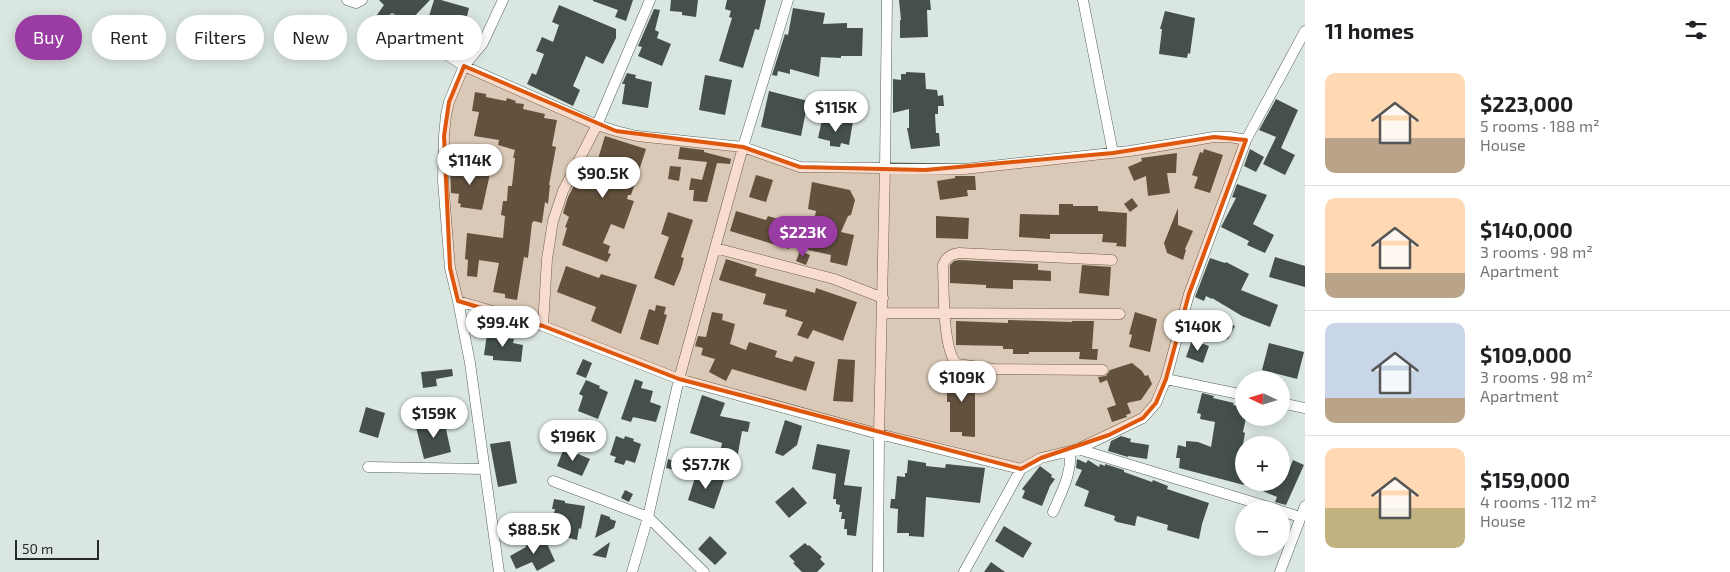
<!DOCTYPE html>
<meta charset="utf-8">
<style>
body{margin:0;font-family:"Exo 2",sans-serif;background:#f2f2f2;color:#202124;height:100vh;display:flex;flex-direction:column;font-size:19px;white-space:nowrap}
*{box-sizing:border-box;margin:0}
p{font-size:16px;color:#757577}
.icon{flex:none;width:28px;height:28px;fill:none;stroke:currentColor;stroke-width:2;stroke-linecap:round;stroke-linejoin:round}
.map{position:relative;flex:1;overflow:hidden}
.details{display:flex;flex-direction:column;background:#fff;width:425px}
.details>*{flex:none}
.banner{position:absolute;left:15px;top:15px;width:475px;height:45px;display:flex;gap:10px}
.needle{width:32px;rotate:274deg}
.controls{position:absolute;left:1235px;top:371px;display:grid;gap:10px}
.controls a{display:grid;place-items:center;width:55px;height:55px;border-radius:50%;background:#fff;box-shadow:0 2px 12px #0003;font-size:25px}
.scale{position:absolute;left:15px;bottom:12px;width:84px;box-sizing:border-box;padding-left:5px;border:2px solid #252a28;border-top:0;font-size:14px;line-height:18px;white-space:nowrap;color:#252a28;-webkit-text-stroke:4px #dae7e0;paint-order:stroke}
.price{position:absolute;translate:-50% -42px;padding:0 11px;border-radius:18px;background:#fff;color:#222;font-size:16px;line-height:32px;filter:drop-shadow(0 1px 2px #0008)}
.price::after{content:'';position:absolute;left:50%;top:30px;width:15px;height:11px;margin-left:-8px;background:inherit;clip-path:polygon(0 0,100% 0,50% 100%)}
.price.current{background:#9b3ca4;color:#fff}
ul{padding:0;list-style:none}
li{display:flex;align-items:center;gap:15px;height:125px;padding:0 20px}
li+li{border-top:1px solid #e0e0e0}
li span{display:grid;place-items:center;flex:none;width:140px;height:100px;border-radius:10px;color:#555}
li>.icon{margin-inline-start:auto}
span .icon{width:60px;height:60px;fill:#fffc;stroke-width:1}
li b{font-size:21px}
h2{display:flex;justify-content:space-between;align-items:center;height:60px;padding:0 20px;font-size:21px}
.tag{padding:0 18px;border-radius:22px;background:#fff;box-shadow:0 2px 12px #0003;font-size:18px;line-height:45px}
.tag.current{background:#9b3ca4;color:#fff}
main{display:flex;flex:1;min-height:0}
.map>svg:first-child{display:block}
.building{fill:#45504a}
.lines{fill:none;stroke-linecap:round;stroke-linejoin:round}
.street-casing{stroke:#54605a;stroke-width:11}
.street{stroke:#fff;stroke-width:10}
.marked{fill:#de570d;fill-opacity:0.2;stroke:#de570d;stroke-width:4;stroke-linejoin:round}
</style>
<main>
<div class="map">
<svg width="1305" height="572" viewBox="0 0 1305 572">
<rect width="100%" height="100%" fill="#dae7e0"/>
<!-- building -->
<path class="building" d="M379,0H430L409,22L392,13L388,16L386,21L380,28L372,22L384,5Z
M434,0H441L469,8L465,24L477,31L466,49L443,34L425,29Z
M593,0H633L626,21L615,17L618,10L593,1Z
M671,0H698L696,17L682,15V12L670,11Z
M727,0H766L759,30L755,29L743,68L719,61L732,18L729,17L731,11L725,9Z
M899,0H930L931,10H927L928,37L900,38V20H901Z
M559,5L616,29V38L603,64L586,56L573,86L580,90L573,106L527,84L532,73L536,75L544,54L536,51L542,37L553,42L559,25L552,22Z
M793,8L825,13L823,24L847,23V28H863L862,56H841V58L821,57L819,77L790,69V74L778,71L777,76L772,75L785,34L788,35Z
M654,9L660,10L655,30L659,32L657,38L671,44L662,66L638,56L642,47L638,46Z
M1165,11L1195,18L1190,54L1188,53L1187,58L1159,54L1162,29H1160Z
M906,72L925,73L926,89L937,90L938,96L943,95L944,106H938V114H935L936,133H939L940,146L911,149L907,128H909V109L893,113V79L901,80V74H906Z
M627,73L636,75L635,78L652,82L648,108L622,104L625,84H622Z
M705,75L732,80L725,115L699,110Z
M769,91L808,101L801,136L761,127Z
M475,92L486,94V97L506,101L507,98L516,101L515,103L524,104L523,109L545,114L544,118L557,120L552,146L556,147L549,185H550L548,204L545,202L542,223L534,221L532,223L528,258L524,257L517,300L505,298V294L493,292L499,263L479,260L477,277L467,276L468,260L465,259L467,233L503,238L505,216L501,215L503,201H507L508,186H512L515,158H513L515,150L498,145L499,140L474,136L479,112L472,111Z
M1276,99L1298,110L1281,148L1295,155L1285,175L1263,164L1276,137L1259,130Z
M843,119L853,121L849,145L841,143L840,147L830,146V141L818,138L822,120L842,125Z
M605,136L646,149L631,195H628L627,199L634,201L624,229L611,224L603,243L610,246L608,253L611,254L607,262L562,245L567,228L565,227L569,217L563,213L568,197L578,178L590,185Z
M680,147L704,150V152L731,159L730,164L717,163L707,202L693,201L694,190H689L691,178L702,180L707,162L678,159Z
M1204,149L1223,155L1210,193L1194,188L1198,177L1192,175L1200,152L1203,153Z
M1250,149L1264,157L1256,172L1244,166Z
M1177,153L1176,173H1167L1170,193L1148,196L1146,176L1134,181L1128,167L1142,161L1141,158Z
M462,165L491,169L482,210L460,207L461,204L458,203L459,194L451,193L450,170H455L456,166L462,167Z
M670,166L681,167L679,181L668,179Z
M756,175L773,180L766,202L749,197Z
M955,176H975L976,190H967L968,196L940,200L937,181L955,178Z
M812,182L850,190L855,200L851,215L848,216L841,232L854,235L847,266L830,262L831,255L808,250L816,211L808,209Z
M1237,184L1267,195L1253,224L1274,235L1265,253L1247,245L1249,241L1221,227L1236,198L1232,197Z
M1132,198L1138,206L1130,212L1124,204Z
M1059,204H1073V206H1098V211L1127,213L1126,247L1116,246L1117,243L1102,242L1103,234H1050V239L1019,237L1020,214L1059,215Z
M1178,208V225L1193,231L1185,249L1186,250L1183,260L1167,253L1164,243Z
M736,211L766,220L768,216L788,222L785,233L793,235L789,249L730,231Z
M668,212L693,220L681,257L684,258L681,269L674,286L654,278L669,237L661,234Z
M936,216L969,218L968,239L936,238Z
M800,251L810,255L806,265L796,261Z
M1275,257L1305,266V287L1269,277Z
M1210,258L1225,263L1226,262L1249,274L1241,290L1278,305L1270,327L1242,316L1212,298V299L1206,296L1204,301L1195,297Z
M726,259L757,269L755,276L815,293L816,288L857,302L843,341L813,330L808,339L797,335L803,322L785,316L787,310L763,304L766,294L719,280Z
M959,260L1038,264V270L1051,271V281L1013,280V289L986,288V285L950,283V265L954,261Z
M1082,265L1111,267L1109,296L1079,293Z
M566,266L599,278L601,274L637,285L621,334L591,321L596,307L557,292Z
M656,305L666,307L664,314L667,315L658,345L640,339L649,309L655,311Z
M712,312L723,314L722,320L735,324L730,344L746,350L749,342L777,351L775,357L792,362L795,356L815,362L806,391L732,369L726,381L709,372L715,359L701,355L703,348L695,346L698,336L706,337Z
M1135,312L1157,319L1150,352L1129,347L1132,335L1129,334Z
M1212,318L1235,326L1228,339L1207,332Z
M1008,320L1072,322V321H1094L1092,349H1098L1097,360L1079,359L1080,352H1029V354H1013V349H1003V346L956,345V321L1008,323Z
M499,330L508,331L507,338L514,339L513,343L523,345L521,362L493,360V356L484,355L487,334L498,336Z
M1192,340L1209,346L1203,363L1186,357Z
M1269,343L1304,352L1297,379L1262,370Z
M583,359L592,363L586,378L576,374Z
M838,359L855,360L853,402L833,401Z
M1132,363L1142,371L1145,376L1148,375L1152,384L1141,400L1127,403L1131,413L1126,415L1127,417L1112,422L1107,408L1116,405L1107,380L1100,383L1098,377L1106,376L1110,370Z
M452,369L453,376L436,379L437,386L423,388L421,372Z
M963,372L975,373V437L962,436V432H950V402H947V377H956V374H963Z
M635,379L643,382L641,388L653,391L650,402L661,406L656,422L633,417L631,422L621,419Z
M586,380L600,386L599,388L608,392L598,419L578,411L583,396L579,394Z
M1202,393L1214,396L1213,398L1234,403L1233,405L1244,407V418H1246L1243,432L1245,433L1241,457L1244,458V482H1281V472L1287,475L1293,460L1304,465L1286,505L1275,502L1277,497L1244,483V485L1179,468L1180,458H1176L1178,445L1186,447V441L1198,442L1211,447L1215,422L1200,419L1201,414L1197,413Z
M702,395L725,403L720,416L750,422L748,432L742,431L737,459L731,458V460L719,458L722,443L690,433Z
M366,407L385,413L378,438L359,432Z
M444,420L451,452L424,459L416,427Z
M785,420L802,426L797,445L783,456L775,453Z
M616,436L624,439L625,436L634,439L633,441L641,444L635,463L626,460L624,465L614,462L616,457L610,455Z
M1121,436L1131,439L1130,442L1149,445L1147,459L1128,456V457L1108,451L1111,441Z
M510,441L517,483L498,487L490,444Z
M817,444L850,450L844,485L862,487L856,536L847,535V529H844L845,519H841L842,512H839L840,505L836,504V499H833L836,474L812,469Z
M564,448L590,459L582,476L557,466Z
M668,459L677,462L674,470L666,468Z
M1077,459L1086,463L1088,460L1099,467L1100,464L1105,466V464L1124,470V472L1152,482L1153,480L1168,486L1167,489L1209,503L1202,524L1199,539L1167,530L1168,525L1137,516L1135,526L1117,522L1114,520L1115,516L1084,506L1089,491L1075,485L1082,470L1076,468Z
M908,460L926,463V466L945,468L946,464L985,468L980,503L926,497L924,537L909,536V533H897L898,509L890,508L891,499H895L897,476L905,477V473H907Z
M1040,466L1052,475L1051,477L1055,479L1050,486L1042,506L1022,498L1025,491L1022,489Z
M697,471L724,480L714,509L688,500Z
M793,487L807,503L789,518L775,502Z
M625,490L633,494L629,502L621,498Z
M554,499L565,501V503L585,506L581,529L579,528L577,540L565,537L567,526L558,525L559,518L553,517L555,509H552Z
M601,514L610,517V519L616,521L614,528L595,538Z
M1004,526L1032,543L1023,558L995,541Z
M710,536L727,553L715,565L698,549Z
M544,537L555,561L537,571L532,562L516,569L510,556L526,547V545Z
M610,542L606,558L592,555Z
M805,543L808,546L809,545L822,557L820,559L825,564L817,572H802L793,563L795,562L789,556Z
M991,562L1005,572H984Z"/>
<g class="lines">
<!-- street casing -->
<g class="street-casing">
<path id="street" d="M347,0L356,3L362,0
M503,0L483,43L464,66L449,102L446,115L444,136L443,181L450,268L458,301L543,326
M650,0L597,125L563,191L553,221L547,259L543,326L679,379L879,434L1021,469
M1083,0L1113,153
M393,20L464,66L597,125L616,131L637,136L743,147L800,167L964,169L1130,151L1214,137H1230L1246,140
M715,248L834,279L883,298
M458,301L470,363L499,572
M882,313L1120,314
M1103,370L994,369L957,364C942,350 944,286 943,265C946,257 951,254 959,253L1112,260
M1166,379L1189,294L1246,140L1305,31
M1281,403L1305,408
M1078,449L1279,510
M368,467L484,469
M553,481L648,517L704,572
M1281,511L1300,517
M1053,512C1062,491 1072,473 1070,451
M632,572L648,517L679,379L715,248L743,147L788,0
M878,572L879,434L885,168L887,0
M964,572L1021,469L1041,458L1078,449L1143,418L1156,403L1166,379L1244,395
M1280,572L1305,506"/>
</g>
<!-- street -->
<use href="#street" class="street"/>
</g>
<!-- marked area -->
<path class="marked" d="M464,66L616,131L743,147L800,167L925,170L1113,153L1214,137L1246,140L1189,294L1166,379L1156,403L1143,418L1109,435L1041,458L1021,469L679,379L543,326L458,301L450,268L444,136L449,102Z"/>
</svg>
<div class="controls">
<a><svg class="needle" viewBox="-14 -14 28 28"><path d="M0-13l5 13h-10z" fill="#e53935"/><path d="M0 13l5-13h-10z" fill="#757577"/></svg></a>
<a>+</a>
<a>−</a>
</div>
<div class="scale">50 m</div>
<b class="price" style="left:836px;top:133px">$115K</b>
<b class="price" style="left:470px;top:186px">$114K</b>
<b class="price" style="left:603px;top:199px">$90.5K</b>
<b class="price current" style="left:803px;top:258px">$223K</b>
<b class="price" style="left:503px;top:348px">$99.4K</b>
<b class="price" style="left:1198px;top:352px">$140K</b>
<b class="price" style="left:962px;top:403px">$109K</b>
<b class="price" style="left:434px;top:439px">$159K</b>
<b class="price" style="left:573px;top:462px">$196K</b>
<b class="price" style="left:706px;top:490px">$57.7K</b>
<b class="price" style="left:534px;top:555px">$88.5K</b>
<div class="banner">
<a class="tag current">Buy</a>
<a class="tag">Rent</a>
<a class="tag">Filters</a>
<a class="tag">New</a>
<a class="tag">Apartment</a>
</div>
</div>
<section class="details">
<h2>11 homes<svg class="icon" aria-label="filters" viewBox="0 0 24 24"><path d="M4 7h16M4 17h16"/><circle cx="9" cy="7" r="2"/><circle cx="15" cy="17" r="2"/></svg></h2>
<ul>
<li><span style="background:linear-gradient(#ffd9b3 65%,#b9a48a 0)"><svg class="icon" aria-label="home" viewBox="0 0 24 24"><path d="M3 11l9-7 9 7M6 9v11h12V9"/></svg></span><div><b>$223,000</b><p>5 rooms · 188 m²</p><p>House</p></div></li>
<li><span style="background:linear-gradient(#ffd9b3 75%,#b9a48a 0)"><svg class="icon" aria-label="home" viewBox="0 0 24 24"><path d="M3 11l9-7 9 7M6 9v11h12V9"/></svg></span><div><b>$140,000</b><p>3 rooms · 98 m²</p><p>Apartment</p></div></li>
<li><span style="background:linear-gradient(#c9d6e8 75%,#b9a48a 0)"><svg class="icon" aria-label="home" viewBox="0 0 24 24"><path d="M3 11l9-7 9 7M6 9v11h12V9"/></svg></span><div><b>$109,000</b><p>3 rooms · 98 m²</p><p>Apartment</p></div></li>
<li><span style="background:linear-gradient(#ffd9b3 60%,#c2b280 0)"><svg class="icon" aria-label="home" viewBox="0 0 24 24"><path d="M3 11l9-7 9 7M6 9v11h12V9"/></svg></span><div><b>$159,000</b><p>4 rooms · 112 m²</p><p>House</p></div></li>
</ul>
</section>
</main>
